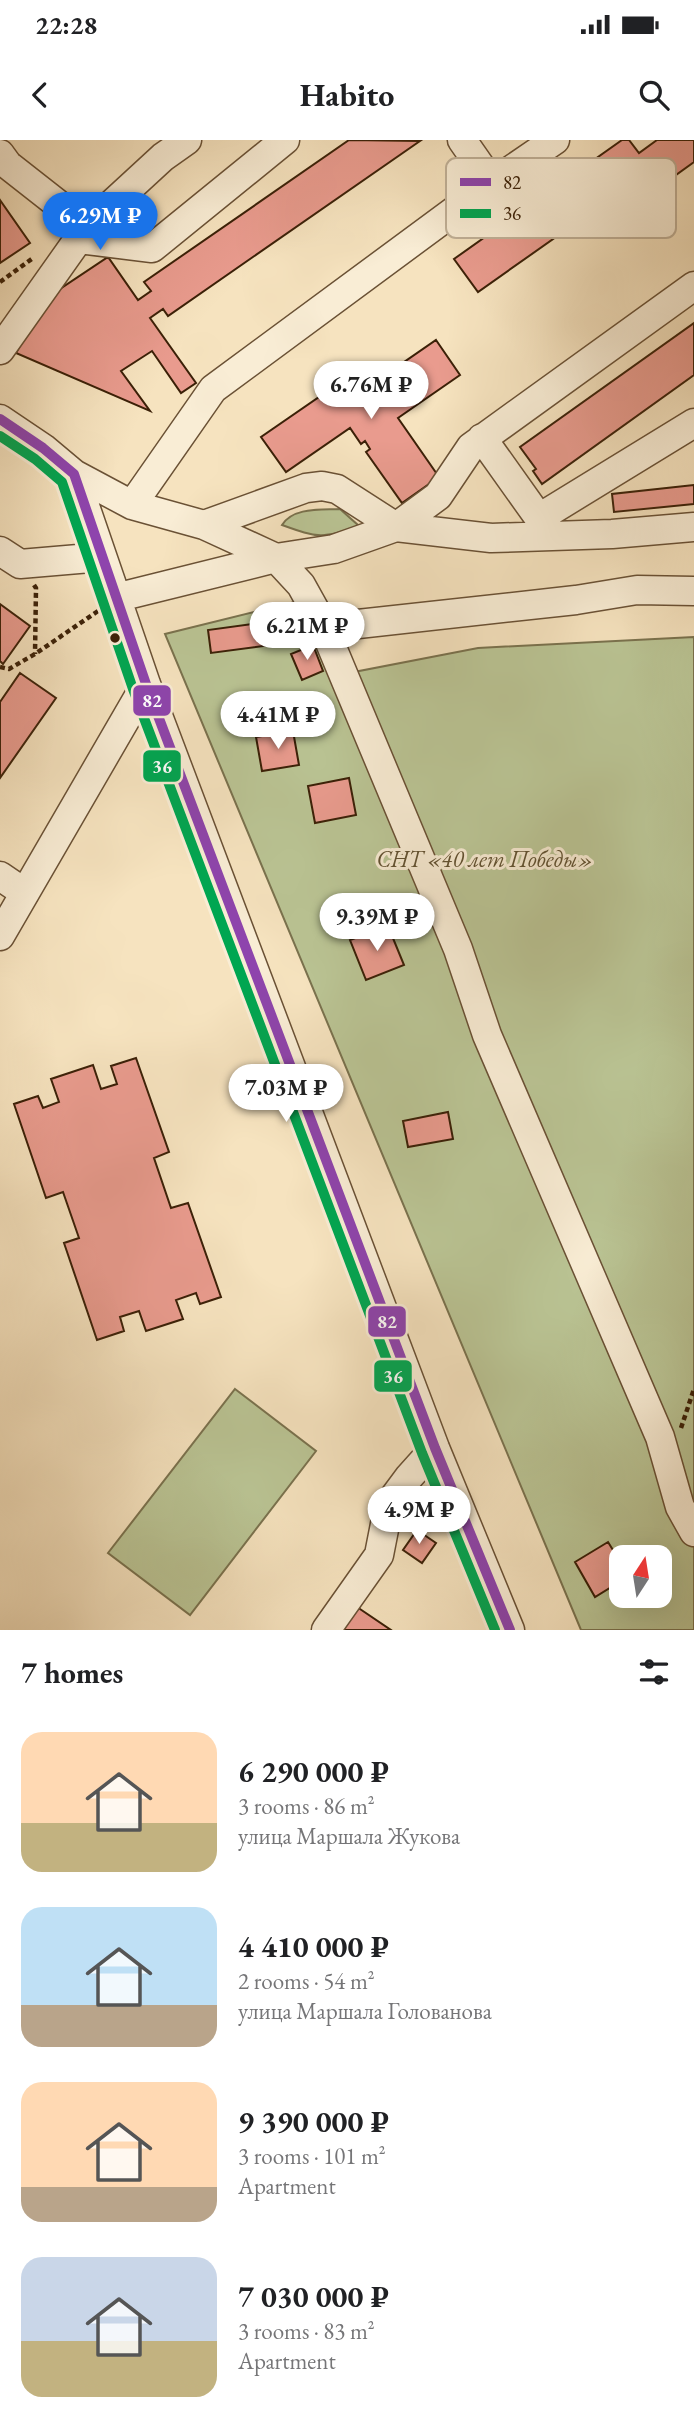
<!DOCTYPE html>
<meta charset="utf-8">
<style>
body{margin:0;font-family:"EB Garamond",serif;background:#f2f2f2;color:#202124;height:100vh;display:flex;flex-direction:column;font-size:26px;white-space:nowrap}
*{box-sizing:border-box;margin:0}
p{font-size:23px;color:#757577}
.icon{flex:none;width:38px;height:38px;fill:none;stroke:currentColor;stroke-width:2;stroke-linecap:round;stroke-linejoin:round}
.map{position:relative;height:1490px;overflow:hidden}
.details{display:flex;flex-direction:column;background:#fff;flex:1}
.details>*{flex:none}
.needle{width:46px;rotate:12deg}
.fabs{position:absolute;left:609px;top:1405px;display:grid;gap:14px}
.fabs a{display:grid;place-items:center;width:63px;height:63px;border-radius:14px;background:#fff;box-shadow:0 7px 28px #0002;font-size:35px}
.price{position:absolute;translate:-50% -60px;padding:0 16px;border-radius:24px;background:#fff;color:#222;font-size:23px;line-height:46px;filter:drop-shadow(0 2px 4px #0008)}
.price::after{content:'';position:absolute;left:50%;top:42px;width:21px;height:16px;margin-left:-10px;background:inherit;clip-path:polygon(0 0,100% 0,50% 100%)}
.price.selected{background:#1a73e8;color:#fff}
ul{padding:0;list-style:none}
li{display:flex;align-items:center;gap:21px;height:175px;padding:0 21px}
li span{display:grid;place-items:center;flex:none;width:196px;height:140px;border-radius:21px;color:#555}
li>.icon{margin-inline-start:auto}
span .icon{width:84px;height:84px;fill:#fffc;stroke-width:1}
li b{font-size:30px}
h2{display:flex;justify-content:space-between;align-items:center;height:84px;padding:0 21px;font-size:30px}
.status{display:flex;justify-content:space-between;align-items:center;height:49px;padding:0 35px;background:#fff;direction:ltr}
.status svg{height:19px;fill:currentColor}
header{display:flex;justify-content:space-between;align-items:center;height:91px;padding:0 21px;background:#fff;font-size:32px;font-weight:700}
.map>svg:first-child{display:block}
.green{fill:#bac494;stroke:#7a724e;stroke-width:2;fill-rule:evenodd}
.building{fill:#e99b8e;stroke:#3b2007;stroke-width:2}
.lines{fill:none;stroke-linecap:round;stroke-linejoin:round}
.minor-casing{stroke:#6a5135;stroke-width:31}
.path{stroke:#3b2007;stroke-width:4.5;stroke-dasharray:5 3.5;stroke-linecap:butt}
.minor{stroke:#f9edd5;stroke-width:28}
.bus-1-casing{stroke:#f9edd5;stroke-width:16}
.bus-2-casing{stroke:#f9edd5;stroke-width:16}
.bus-1{stroke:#8e44ad;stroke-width:10}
.bus-2{stroke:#00a651;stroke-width:10}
.bus-dot{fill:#3b2007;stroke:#f9edd5;stroke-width:2.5}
.labels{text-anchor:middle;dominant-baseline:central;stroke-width:6;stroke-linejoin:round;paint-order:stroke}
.park-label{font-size:23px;font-style:italic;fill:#615131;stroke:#f9edd5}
.key{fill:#f9edd5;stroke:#c0b097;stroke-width:2}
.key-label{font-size:19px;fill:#3b2007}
.line-badge{stroke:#f9edd5;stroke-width:2.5}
.badge-label{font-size:19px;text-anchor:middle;font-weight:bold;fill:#fff}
</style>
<div class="status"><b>22:28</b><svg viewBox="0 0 49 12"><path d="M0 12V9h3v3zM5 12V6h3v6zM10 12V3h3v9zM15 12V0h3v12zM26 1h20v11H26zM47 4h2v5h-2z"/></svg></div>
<header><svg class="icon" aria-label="back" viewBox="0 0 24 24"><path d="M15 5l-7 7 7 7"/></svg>Habito<svg class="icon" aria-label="search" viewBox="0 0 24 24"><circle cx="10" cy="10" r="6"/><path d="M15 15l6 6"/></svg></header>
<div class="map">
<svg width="694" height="1490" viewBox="0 0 694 1490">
<rect width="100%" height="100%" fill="#f6e3bf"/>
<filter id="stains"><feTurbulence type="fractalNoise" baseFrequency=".00286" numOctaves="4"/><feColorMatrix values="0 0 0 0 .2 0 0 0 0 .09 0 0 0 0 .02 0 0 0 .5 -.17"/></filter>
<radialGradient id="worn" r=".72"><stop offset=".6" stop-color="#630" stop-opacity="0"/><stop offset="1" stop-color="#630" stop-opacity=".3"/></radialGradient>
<!-- green -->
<path class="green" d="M340,369L359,386C323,399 318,398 282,385C293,367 321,370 340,369Z
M299,461L333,536L478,508L694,497V1490H581L165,494ZM621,1418H660V1456H621Z
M235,1249L316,1311L190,1475L108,1413Z"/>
<!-- building -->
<path class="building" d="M349,0L420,1L168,176L163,169L150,178L196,243L181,253L152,211L121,231L150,271L16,213L45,159L108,117L138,160L151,151L144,142Z
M622,0H629L639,13L657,0H694V22L662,45L651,30L478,152L454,119Z
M0,60L30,103L0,123Z
M694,183V235L542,344L533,331L536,329L520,307Z
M436,200L460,235L398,278L439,337L402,363L366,312L370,309L365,301L361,304L350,288L286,332L261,297L351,235L362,251Z
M694,345V364L614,372L612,354Z
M0,464L30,486L3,524L0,521Z
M283,480L286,503L211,513L208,490Z
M313,505L323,531L302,540L291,514Z
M20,533L56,558L0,638V562Z
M293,591L299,625L262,631L256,597Z
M349,638L356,675L315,683L308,646Z
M388,786L404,825L366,840L350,800Z
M136,918L169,1012L154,1018L171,1068L188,1063L221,1157L200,1164L196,1153L176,1160L183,1179L146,1191L139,1171L120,1177L124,1191L97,1200L64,1103L79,1098L63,1052L46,1058L14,964L38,956L43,968L59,962L51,939L93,925L101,949L117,944L111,926Z
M448,972L453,999L408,1007L403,981Z
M417,1390L436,1403L422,1423L403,1410Z
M608,1402L621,1423V1441L595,1457L575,1422Z
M357,1467L391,1490H341Z"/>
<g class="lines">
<!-- minor casing -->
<g class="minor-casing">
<path id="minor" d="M462,0L492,43
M0,14L8,25L87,87
M79,99L152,108L285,0
M0,210L87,87L163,17L187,0
M0,279L43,308L74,334L146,544L435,1308L510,1490
M482,298L539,378L694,283
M74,334L132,365L204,385L276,418L301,445L321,481L358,484L576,460L637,450L694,451
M132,365L213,249L492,43L555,0
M204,385L306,348L322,346L337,349L396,387L438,356L471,307L694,146
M0,411L20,424L102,417
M115,458L276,418L334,409L396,387L491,398L612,394L694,387
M321,481L458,809L487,895L660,1297L680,1367L694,1392
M0,736L25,753
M0,796L146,544
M326,1490L379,1415L389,1364L409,1337L435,1308"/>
</g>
<!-- path -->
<path class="path" d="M0,142L33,118
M34,445L36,448L35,514
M0,527L9,529L35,514L98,471
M681,1288L694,1249"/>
<!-- minor -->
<use href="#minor" class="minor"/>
<!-- bus-1 casing -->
<g class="bus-1-casing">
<path id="bus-1" d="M0,279L43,308L74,334L146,544L435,1308L510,1490"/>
</g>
<!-- bus-2 casing -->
<g class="bus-2-casing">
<path id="bus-2" d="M0,296L35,319L62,342L133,549L422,1313L495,1490"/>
</g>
<!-- bus-1 -->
<use href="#bus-1" class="bus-1"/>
<!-- bus-2 -->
<use href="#bus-2" class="bus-2"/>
</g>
<!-- markers -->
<circle class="bus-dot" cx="115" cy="498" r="6"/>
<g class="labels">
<!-- park labels -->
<g class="park-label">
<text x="485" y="719">СНТ «40 лет Победы»</text>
</g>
</g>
<!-- legend -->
<rect x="446" y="18" width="230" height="80" rx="10" class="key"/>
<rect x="460" y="38" width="31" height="8" fill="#8e44ad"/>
<rect x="460" y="69" width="31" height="9" fill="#00a651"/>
<g class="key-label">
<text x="503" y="49">82</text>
<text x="503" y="80">36</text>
</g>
<g class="line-badge">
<rect x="132" y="544" width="40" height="33" rx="7" fill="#8e44ad"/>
<rect x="142" y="609" width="40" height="34" rx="7" fill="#00a651"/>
<rect x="367" y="1165" width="40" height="33" rx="7" fill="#8e44ad"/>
<rect x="373" y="1219" width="40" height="34" rx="7" fill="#00a651"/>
</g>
<g class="badge-label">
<text x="152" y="567">82</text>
<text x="162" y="633">36</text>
<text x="387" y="1188">82</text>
<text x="393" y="1243">36</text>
</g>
<rect width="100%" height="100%" filter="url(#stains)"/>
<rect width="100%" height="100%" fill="url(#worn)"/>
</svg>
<div class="fabs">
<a><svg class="needle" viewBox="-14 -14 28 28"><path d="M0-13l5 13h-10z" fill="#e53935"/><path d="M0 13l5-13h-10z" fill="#757577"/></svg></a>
</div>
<b class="price selected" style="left:100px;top:112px">6.29M ₽</b>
<b class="price" style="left:371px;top:281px">6.76M ₽</b>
<b class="price" style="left:307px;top:522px">6.21M ₽</b>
<b class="price" style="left:278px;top:611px">4.41M ₽</b>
<b class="price" style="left:377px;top:813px">9.39M ₽</b>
<b class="price" style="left:286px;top:984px">7.03M ₽</b>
<b class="price" style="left:419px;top:1406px">4.9M ₽</b>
</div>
<section class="details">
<h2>7 homes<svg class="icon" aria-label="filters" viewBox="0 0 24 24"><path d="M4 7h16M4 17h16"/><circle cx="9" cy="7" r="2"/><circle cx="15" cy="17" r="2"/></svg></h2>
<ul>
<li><span style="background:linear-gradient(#ffd9b3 65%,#c2b280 0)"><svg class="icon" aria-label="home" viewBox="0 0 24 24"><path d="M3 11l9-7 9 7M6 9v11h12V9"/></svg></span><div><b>6 290 000 ₽</b><p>3 rooms · 86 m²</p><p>улица Маршала Жукова</p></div></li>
<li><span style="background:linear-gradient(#bfe0f5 70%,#b9a48a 0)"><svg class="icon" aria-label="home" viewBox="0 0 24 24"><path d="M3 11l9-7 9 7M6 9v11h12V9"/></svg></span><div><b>4 410 000 ₽</b><p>2 rooms · 54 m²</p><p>улица Маршала Голованова</p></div></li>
<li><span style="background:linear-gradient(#ffd9b3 75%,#b9a48a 0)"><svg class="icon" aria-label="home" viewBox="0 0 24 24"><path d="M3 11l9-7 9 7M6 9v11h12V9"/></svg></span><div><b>9 390 000 ₽</b><p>3 rooms · 101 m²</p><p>Apartment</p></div></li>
<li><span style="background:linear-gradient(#c9d6e8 60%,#c2b280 0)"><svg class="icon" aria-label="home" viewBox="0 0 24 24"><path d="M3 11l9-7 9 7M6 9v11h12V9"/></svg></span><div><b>7 030 000 ₽</b><p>3 rooms · 83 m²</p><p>Apartment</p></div></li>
</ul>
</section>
